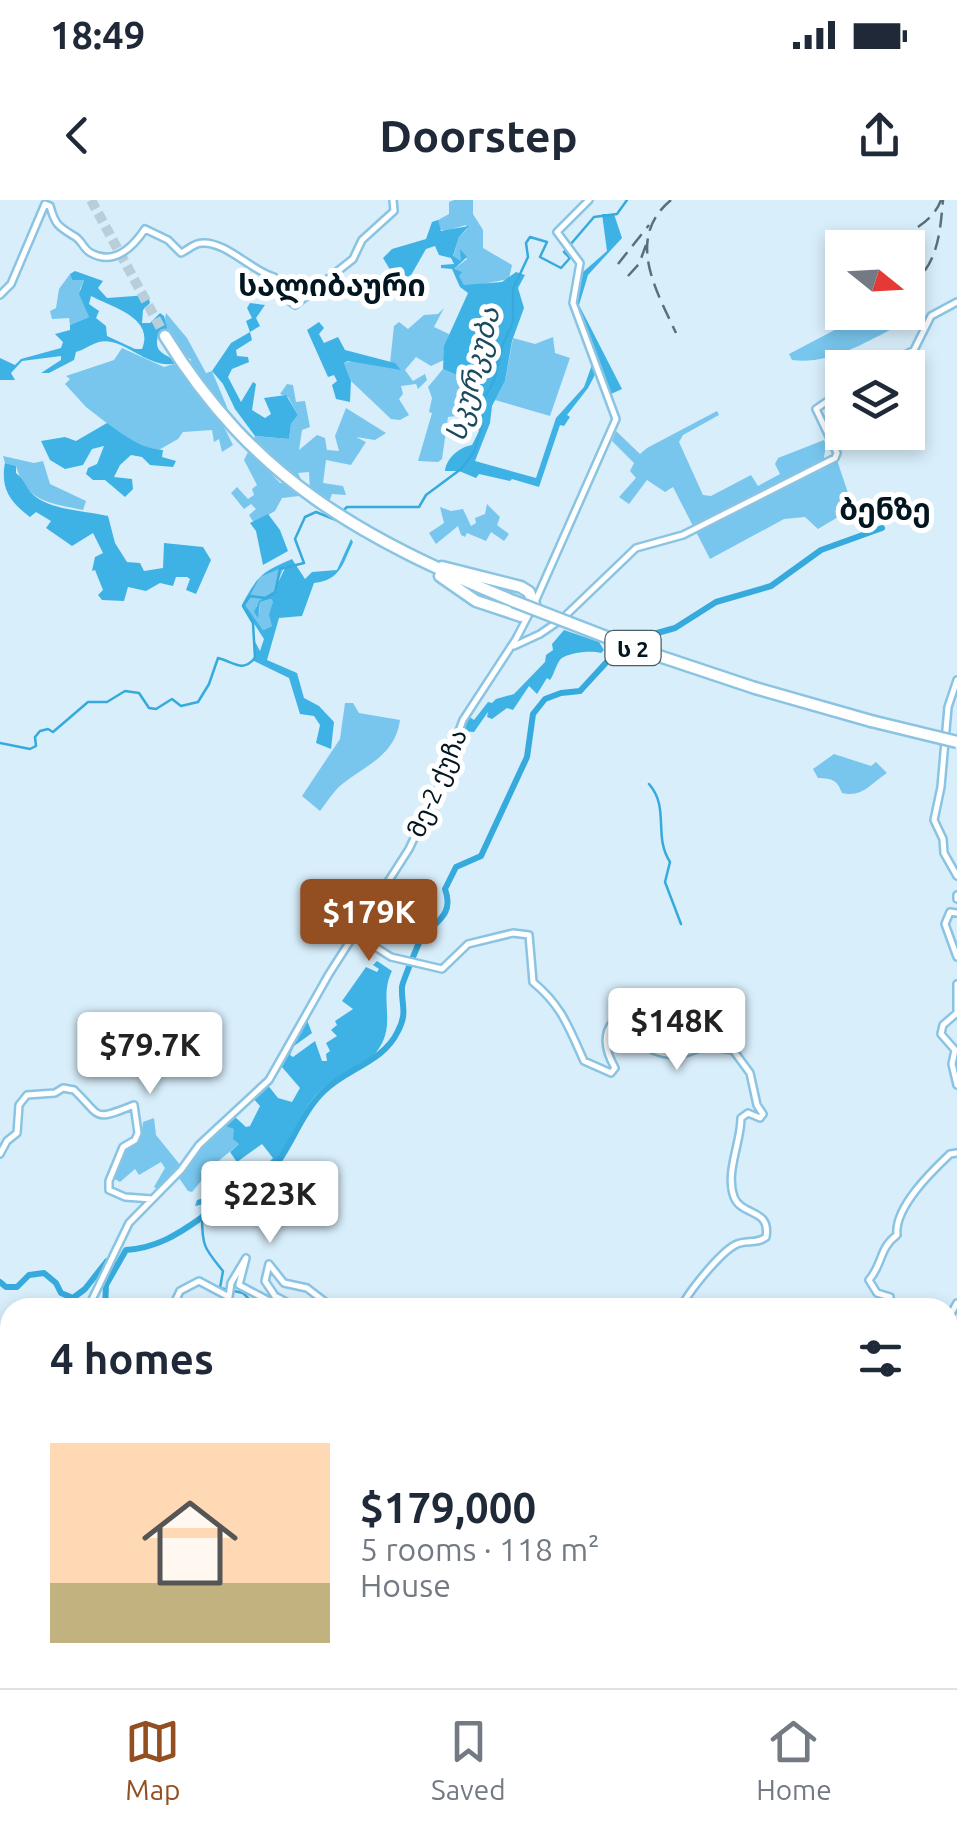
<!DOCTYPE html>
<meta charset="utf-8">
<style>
body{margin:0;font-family:Ubuntu,"Noto Sans Georgian",sans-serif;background:#f2f2f3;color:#1f2937;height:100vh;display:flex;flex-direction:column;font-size:38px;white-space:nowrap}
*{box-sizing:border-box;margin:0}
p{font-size:32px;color:#747a83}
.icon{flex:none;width:55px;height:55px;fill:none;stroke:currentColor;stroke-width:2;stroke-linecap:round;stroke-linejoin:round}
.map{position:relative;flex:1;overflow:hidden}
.details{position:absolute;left:0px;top:1098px;width:958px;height:392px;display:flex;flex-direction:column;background:#fff;border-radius:30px 30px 0 0;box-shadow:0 5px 15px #0003}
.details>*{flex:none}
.needle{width:65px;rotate:108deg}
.fabs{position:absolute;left:825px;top:30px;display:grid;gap:20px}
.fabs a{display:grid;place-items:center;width:100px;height:100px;border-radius:0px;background:#fff;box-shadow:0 5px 15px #0003;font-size:50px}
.price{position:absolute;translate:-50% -85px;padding:0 22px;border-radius:10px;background:#fff;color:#222;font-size:32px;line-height:65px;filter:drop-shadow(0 2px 5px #0008)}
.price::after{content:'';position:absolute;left:50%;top:60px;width:30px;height:22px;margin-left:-15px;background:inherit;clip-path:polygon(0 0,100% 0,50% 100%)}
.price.current{background:#934f21;color:#fff}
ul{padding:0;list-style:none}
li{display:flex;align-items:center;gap:30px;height:250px;padding:0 50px}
li span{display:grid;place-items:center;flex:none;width:280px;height:200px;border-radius:0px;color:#555}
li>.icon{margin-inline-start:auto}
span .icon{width:120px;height:120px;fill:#fffc;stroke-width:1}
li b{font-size:42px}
h2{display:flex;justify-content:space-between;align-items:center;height:120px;padding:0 50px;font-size:42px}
.status{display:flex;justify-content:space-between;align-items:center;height:70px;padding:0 50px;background:#fff;direction:ltr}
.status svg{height:28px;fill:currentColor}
header{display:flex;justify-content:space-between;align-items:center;height:130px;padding:0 50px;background:#fff;font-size:45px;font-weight:700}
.tab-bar{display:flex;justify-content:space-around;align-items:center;height:140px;border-top:2px solid #e0e1e3;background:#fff;font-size:28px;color:#747a83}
.tab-bar a{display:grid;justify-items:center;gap:5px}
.tab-bar .current{color:#934f21}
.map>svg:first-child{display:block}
.green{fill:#78c6ed}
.forest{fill:#3fb2e5;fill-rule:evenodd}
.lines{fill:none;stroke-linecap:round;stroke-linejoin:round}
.stream{stroke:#36aadd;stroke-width:2.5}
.river{stroke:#36aadd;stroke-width:6}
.highway-tunnel{stroke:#b8ceda;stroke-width:10;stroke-dasharray:10 5;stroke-linecap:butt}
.minor-casing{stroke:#8ac4e2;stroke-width:10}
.highway-casing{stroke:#8ac4e2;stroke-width:15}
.minor{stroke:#fff;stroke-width:5}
.highway{stroke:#fff;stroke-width:10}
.rail{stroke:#5a6f7b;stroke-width:2.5;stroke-dasharray:15 8;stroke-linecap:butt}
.highway-bridge-casing{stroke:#8ac4e2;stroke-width:15;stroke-linecap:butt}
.highway-bridge{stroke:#fff;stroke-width:10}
.labels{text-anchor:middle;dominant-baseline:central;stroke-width:10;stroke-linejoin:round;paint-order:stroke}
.shield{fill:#fff;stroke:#4d5c64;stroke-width:2.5}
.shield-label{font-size:22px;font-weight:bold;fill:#011621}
.street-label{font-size:25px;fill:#011621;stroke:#fff}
.water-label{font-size:28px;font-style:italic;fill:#1b4a5f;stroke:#fff}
.quarter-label{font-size:30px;font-weight:bold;fill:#011621;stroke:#fff}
</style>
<div class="status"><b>18:49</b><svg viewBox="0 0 49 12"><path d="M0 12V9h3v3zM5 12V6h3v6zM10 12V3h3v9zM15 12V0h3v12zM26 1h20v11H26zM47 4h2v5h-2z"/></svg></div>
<header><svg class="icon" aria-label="back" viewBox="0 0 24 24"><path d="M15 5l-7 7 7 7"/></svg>Doorstep<svg class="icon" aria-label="share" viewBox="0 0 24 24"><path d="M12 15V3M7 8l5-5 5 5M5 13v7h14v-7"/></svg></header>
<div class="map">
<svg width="957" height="1488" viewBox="0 0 957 1488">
<rect width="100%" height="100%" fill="#d8eefb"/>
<!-- green -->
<path class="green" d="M454,0H473V14L483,30V48L512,65L509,79L477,85H464L454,69L467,59L461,51V61L453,57L459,37L467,29L466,25L446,31L438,29V20L449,14V2Z
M70,74L72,80H84L80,89L89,117L70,125L69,118L52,119L50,111L56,108L59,89Z
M444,108L434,127L449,134L444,160L431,166L416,157L405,170L413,181L425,174L427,180L418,189L416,184L401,186L403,194L399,199L409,215L400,220L391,219L351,181L344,163L355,160L400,169L390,163L394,126L399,122L408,129L424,115L438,114Z
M869,112L890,130C861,145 826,165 792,160L789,154Z
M166,113L187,138L206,173L212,171L236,229L189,169L191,159L186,158C181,142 161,132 166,113Z
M553,137L555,153L570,158L550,216L495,200L505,181L513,138L535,144Z
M122,148L164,167L177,163L221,221L233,245L222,252L219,239L214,242L212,230L183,232L178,239L157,251L126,238L86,207L65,184L70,179L66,176L114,160Z
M443,169L472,178L477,187L471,203L460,200L456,216L448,217L442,259L438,262L418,261L432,213L429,212L432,198L428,187Z
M287,184L293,185L296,202L305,201L310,227L302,230L299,250L317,235L325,238L327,250L339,251L335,236L346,208L386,233L375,240L356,237L366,242L351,265L326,260L323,283L343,286L346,295L332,294L329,302L310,291L309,272L298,273L305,288L251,246L255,236L289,239L291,224L298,215L288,197L280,194Z
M717,211L719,215L683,235L679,242L703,295L711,296L751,275L758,286L780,274L775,264L778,258L824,240L826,245L823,264L757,299L837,260L853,308L818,329L805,317L784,319L710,359L673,287L665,292L647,280L629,304L619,297L636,278L630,271L634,263L612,241L616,231L640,254L647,248Z
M249,250L280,283H288L302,292L299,296L282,298L275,311L254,323L249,315L256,309L251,304L244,309L231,293L237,287L248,299L254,295L252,289L257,285L244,260Z
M3,256L34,263L43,261L50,284L86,301L83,310C50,303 26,302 16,266L5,263Z
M487,304L500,317L497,325L509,334L504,341L491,332L486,341L467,333L465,337L461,335L458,326L436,344L429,333L444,323L440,307L451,311L463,309L471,326L476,323L475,318L485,314Z
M285,365L274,391L256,406L259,414L260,402L271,399L273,402L272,426L263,430L244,405L260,377Z
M345,503H353L359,513L400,520C395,556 366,565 341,585C333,592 327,602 320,611L302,596L340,539Z
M834,554L871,566L876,562L887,573C871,583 863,598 842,593C837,579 832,579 818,578L813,569Z
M154,918L156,935L181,966L159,990L154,987L165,968L161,962L139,975L135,969L120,982L113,978L126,949L141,937L143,922Z
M225,926L235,929L239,944L216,963L192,992L188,991L179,978L203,946Z"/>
<!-- forest -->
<path class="forest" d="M602,14H614L622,38L588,75L579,105L622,189L611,194L572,97L580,70L583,72L607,51Z
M438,20L441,31L469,26L459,37L453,56L461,61L460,49L467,57L454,69L462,72L459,76L464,85L502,82L516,72L525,75L518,88L524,108L512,141L505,181L492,206L490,223L475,261L536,278L556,218L584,187L593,162L597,171L588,188L567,215L570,217L564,226L560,225L539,287L512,279L510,281L479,274L476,278L459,271H445C446,259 459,247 472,245L479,231L471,209L475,182L443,169L444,146L468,93L460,87L452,69L441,68V65L454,64L451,58L439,55L435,46L426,49L410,77L392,73L383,58L392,49L426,39L432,22Z
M75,71L103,81L98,88L107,98L148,95L150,103L143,110L142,123H150L160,113L164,116L168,131L158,136C153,154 167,153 177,163C148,171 124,136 99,142C91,144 84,150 76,152L74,160L49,173H41L61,160V156L22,161L11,173L15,180H0V158L15,165L21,159L61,148L63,142L55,134L70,130V125L89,117L79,94L84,80H72L70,74ZM91,96C112,107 155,118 142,149H135L107,136L106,126L96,118L99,111L89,104Z
M250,103L265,105L256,118L260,126L250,132L252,140L236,150L237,156L248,157L249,162L232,169L228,177L241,202L253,182L256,184L252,210L265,218L271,214L264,198L286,195L298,215L291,224L289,239L255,236L235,209L223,184L212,171L231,143L250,132L246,121L252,118L247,108Z
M319,122L324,128L319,134L324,143L338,137L345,150L395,163L401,170L348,161L344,163L351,181L350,202L336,199L332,185L337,181L334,175L328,177L307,130Z
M107,223C123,235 143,249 163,250L162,257L176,261L173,267L150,265L142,257L131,255L120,265L114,277L132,279L133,289L125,297L105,280H93L86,274L88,268L97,264L104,246L92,249L83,265L65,269L50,260L41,241L65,237L76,241Z
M5,263L16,266V273C26,281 26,290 36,297C53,310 86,311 108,316L115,343L127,362L140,363L144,371L163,368L164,343L203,347L211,360L196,394L186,390L190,379L187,377H176L173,386L160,383L146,391L128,387L124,401L102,400L98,395L103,390L95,370L92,371L95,357L103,353L93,333L72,346L46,328L51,321L36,312L30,317C11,303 0,289 5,263Z
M268,314L280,330L288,351L263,365L256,331L250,323Z
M351,339L353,342C343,363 341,380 314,383L302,416L279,418L267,460L297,473L304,498L319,506L334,522L331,549L316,543L320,525L314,516L300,514L289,478L252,460L255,455L253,438L260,451L264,439L242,405C258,375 262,372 292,359L305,379L312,372L337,370ZM286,366L274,391L259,401L254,412L258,418L260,402L271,399L273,402L269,415L272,426L263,430L245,405L260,377Z
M564,430L599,442L604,450L601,453C590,450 569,453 562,458C557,461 554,475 550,480L547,478L537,494L529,486L513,510L507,508L492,519L487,517L488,512L474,532L461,531L467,515L474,520L488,502L492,503L496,499L514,494L545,462L546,455L553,450L552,444Z
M377,761L392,771C379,796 395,821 381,845C368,869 338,873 320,891C293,917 281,974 247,991C232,999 212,1002 195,1006L197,1000L247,985L273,958L262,944L237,962L230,952L239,944L233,939L234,929L225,926L234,916L246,927L250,926L260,906L252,897L267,884L278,898L292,902L300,888L282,867L278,873L275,872L307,820L312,833L294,846L290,855L293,857L315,841L322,861H327L326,854L330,851L326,843L337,836L331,830L337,825L335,821L353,809L342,801L366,767L377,772L379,769L373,765Z"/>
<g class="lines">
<!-- stream -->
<path class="stream" d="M343,311L347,307H419L426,295L461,269L474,252L481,229L482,202L494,181L503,144L513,122V89L528,57L526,43L530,37L547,42L540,57L561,68L570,58L564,52L594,17L617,14L627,0
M0,543L30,549L36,546L35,537L40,531L48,529L53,532L88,502H107L125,491L139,493L149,508L156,509L172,499L181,506L198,502L209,484L218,458C234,462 242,473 255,458L253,423L243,406L250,396L265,398L275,393L280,369L304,363L295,339L305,317L316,312L336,320L339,317
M649,584C670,608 653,636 670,662L665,682L681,724
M202,1017C202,1047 205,1049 223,1071L220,1088L243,1093L258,1108
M71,1488L72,1480"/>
<!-- river -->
<path class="river" d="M0,1082L6,1087H17L29,1075L44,1073L56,1083L61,1093L73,1098L85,1089L107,1061H113
M105,1108L106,1085L126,1050C156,1048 177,1035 201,1018C208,1012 217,1002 226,999C226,999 240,999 241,999C256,995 269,974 278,962C294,939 303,912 323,892C346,868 383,863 398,831C408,812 401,805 402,787C402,783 419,742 421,739C434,722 455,716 445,689L456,667L481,656L527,557L533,514L545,499L561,493L580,491L625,442L675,428L716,402L771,386L821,350L882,328
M0,1238L10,1233"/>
<!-- highway-tunnel -->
<path class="highway-tunnel" d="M91,0L165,136"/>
<!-- minor casing -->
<g class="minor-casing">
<path id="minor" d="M0,95L11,84L45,4L50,6C55,25 59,27 74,36C82,40 83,49 91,53C114,66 133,47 145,29L168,40L181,53C188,50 194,43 202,43C225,41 252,71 274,77L287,99L295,105L353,59L362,40L394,11L393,0
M883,168L914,150L931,116L957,102
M535,402L616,219L573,103L580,63L557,32L589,0
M514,446L540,434L562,419L636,348L683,335L835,258L837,253L816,209L842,191
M957,480L948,507L941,587L934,620L943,639L944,653L957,676
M957,695V699
M957,713L950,712L945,724L957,757
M355,734L391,757L442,769L468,744L513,733L529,735L533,782C562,806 569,828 584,861L611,873L615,868C607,854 601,836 613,822L630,821L659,831L664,840L653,850C682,863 700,845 726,838L721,848L733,850L750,873L757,905L763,914L760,918L748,913L741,918C741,943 725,972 734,997C742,1017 771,1008 766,1037C756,1045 746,1039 735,1045C720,1053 688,1092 681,1108
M957,784V813L943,825L941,834L955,850L952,864L957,885
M0,954L7,941L17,933L19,905L27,895L55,893L63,888L74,890C102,917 92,922 134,905L138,933L135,940L123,947L109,981V990L125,997L152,999
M88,1108L129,1023L181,970L199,945L269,880L329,774L409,649L440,583L463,520L516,439L530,412
M172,1108L180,1091L199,1081L229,1097L231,1083L246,1058L239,1085L273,1103L285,1105L286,1102L275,1096L265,1081L269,1064L284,1083L307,1088L333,1108
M890,1108V1097L877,1093L869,1080C883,1064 879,1048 897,1035C894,1008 931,972 950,954L957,953
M948,1119L957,1103
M0,1132L10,1128
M0,1247L10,1245"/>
</g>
<!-- highway casing -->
<g class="highway-casing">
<path id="highway" d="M165,136C254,280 361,338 513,401
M442,367L521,387L529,392L534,404
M440,376L476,401L521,416L532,409
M755,488L871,521"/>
</g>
<!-- minor -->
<use href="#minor" class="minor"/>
<!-- highway -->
<use href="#highway" class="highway"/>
<!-- rail -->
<path class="rail" d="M671,0C625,38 656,90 676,133
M877,48C901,35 931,27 941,0
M618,64L649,25
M628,76L639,64L646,45
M908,86C938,67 940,33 943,0"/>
<!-- highway-bridge casing -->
<g class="highway-bridge-casing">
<path id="highway-bridge" d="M513,401L632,447L755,488
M871,521L957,542"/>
</g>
<!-- highway-bridge -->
<use href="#highway-bridge" class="highway-bridge"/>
</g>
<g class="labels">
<!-- shield labels -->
<rect class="shield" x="605.5" y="431" width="55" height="34" rx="8"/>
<g class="shield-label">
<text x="633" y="448">ს 2</text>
</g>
<!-- street labels -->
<g class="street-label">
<text transform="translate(437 583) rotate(-67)">მე-2 ქუჩა</text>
</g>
<!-- water labels -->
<g class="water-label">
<text transform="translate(472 174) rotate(-75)">სკურკუბა</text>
</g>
<!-- quarter labels -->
<g class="quarter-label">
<text x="332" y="85">სალიბაური</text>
<text x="885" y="309">ბენზე</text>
</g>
</g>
</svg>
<div class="fabs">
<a><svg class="needle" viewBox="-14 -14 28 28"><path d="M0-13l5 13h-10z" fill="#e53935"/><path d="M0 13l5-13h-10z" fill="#747a83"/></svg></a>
<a><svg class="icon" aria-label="layers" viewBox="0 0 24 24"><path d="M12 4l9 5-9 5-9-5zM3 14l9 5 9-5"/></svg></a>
</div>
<b class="price current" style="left:369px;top:764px">$179K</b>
<b class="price" style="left:677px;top:873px">$148K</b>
<b class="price" style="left:150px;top:897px">$79.7K</b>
<b class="price" style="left:270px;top:1046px">$223K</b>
<section class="details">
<h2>4 homes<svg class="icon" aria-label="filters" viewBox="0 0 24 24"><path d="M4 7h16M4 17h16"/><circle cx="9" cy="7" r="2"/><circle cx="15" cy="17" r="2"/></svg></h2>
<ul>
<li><span style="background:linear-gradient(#ffd9b3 70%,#c2b280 0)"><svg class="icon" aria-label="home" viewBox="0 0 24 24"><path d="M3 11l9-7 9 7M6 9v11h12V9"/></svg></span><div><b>$179,000</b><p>5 rooms · 118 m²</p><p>House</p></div></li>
</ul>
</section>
</div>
<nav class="tab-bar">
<a class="current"><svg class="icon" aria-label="map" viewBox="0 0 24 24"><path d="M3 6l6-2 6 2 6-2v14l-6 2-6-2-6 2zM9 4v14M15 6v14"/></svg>Map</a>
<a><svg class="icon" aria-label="saved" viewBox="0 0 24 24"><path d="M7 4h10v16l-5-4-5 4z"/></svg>Saved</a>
<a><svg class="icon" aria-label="home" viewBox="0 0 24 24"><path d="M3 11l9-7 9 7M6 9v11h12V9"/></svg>Home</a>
</nav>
